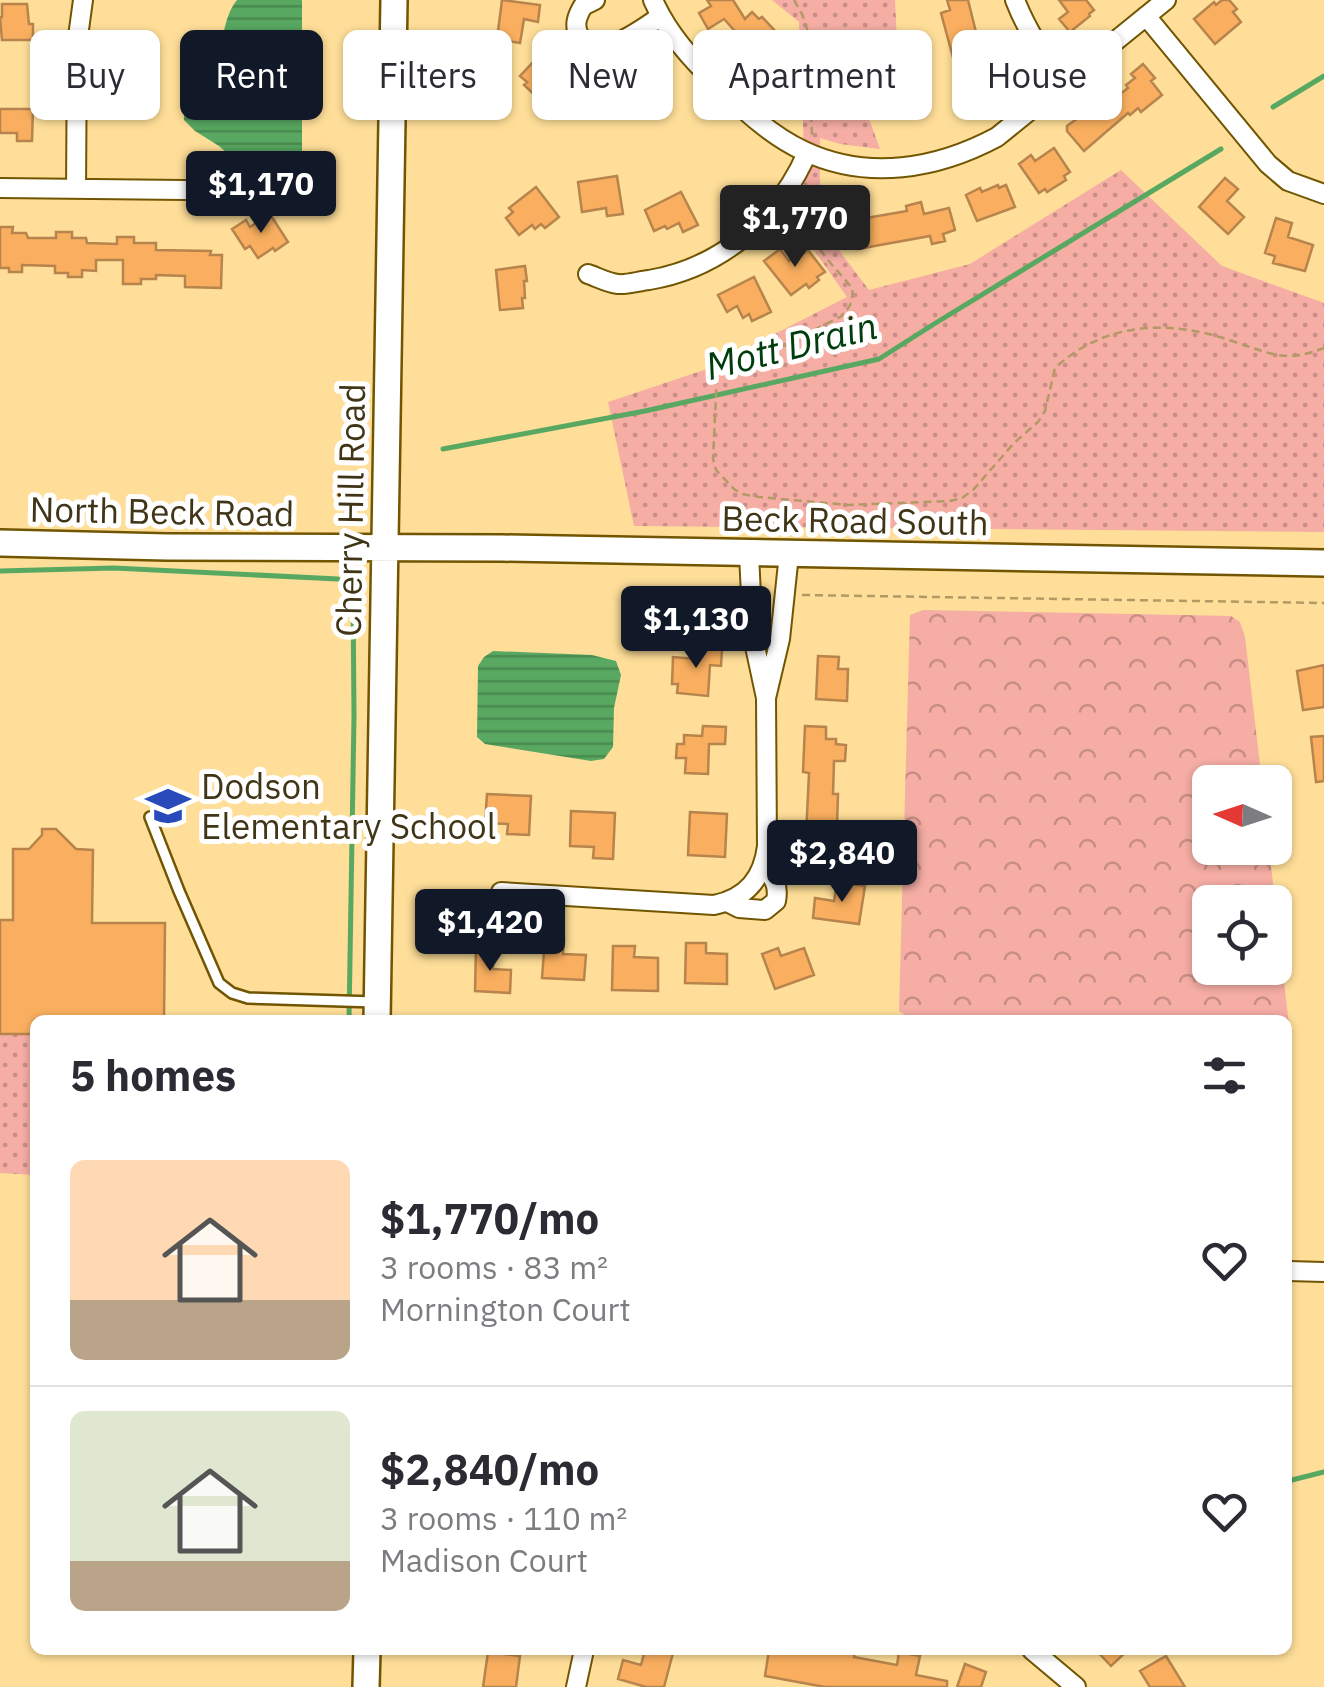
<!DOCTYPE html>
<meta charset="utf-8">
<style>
body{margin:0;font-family:"IBM Plex Sans",sans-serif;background:#f2f2f3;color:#2b2b33;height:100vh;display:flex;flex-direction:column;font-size:38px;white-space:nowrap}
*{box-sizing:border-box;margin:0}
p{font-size:32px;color:#7c7c81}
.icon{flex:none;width:55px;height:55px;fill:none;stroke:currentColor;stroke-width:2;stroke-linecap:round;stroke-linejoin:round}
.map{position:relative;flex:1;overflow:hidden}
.panel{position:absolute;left:30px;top:1015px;width:1262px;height:640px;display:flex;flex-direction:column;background:#fff;border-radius:15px;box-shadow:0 2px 8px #0004}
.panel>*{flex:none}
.hud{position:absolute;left:30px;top:30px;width:1265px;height:90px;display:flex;gap:20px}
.needle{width:65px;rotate:273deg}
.tools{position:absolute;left:1192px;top:765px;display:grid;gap:20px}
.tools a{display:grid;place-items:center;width:100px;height:100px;border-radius:15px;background:#fff;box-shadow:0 2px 8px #0004;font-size:50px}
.price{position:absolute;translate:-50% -85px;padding:0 22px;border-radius:10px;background:#111827;color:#fff;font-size:32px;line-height:65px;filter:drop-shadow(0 2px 5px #0008)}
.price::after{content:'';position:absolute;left:50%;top:60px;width:30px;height:22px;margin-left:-15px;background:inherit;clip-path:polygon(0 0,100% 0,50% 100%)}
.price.current{background:#222;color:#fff}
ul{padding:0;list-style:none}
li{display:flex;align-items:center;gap:30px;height:250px;padding:0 40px}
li+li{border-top:2px solid #e1e1e2}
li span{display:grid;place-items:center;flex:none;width:280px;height:200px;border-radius:15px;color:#555}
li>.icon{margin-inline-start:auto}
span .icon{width:120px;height:120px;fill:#fffc;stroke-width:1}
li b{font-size:42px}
h2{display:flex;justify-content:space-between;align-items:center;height:120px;padding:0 40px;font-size:42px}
.chip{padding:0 35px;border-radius:15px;background:#fff;box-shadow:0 2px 8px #0004;font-size:35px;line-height:90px}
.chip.current{background:#111827;color:#fff}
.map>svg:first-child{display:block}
.grass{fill:url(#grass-dots)}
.forest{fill:url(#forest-crowns);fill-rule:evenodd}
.water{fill:url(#water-rules)}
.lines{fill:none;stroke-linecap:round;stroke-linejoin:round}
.stream{stroke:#58a861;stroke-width:5}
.building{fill:#f9af5f;stroke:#b7844d;stroke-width:2.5}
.service-casing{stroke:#715500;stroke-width:14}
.minor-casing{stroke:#715500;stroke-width:22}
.secondary-casing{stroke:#715500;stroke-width:30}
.path{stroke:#b29a65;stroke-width:2.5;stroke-dasharray:8 5;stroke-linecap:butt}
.service{stroke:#fff;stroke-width:9}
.minor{stroke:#fff;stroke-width:18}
.secondary{stroke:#fff;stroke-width:25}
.labels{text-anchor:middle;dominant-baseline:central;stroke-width:10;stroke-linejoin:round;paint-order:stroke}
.street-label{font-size:35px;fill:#413518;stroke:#fff}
.poi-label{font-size:35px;fill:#413518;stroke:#fff;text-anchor:start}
.water-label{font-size:38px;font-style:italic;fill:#003d0e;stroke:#fff}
</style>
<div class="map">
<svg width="1324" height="1687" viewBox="0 0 1324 1687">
<defs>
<pattern id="grass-dots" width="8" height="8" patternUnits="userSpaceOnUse" patternTransform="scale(2.5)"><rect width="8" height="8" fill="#f5ada4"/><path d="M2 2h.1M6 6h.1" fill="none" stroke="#c88e85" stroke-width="1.8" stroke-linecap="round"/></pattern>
<pattern id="forest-crowns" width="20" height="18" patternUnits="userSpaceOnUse" patternTransform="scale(2.5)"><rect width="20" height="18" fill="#f5ada4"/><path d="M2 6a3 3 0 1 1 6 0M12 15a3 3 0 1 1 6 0" fill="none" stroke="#c88e85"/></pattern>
<pattern id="water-rules" width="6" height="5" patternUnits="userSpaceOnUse" patternTransform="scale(2.5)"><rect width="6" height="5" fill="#58a861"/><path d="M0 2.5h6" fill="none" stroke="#4a8a4f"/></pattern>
</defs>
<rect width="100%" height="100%" fill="#fede98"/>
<!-- grass -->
<path class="grass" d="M772,0H895L898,61L878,86L868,116L880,149L840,144L820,138V220L838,249L869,290L970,264L1121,170L1222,266L1324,303V532L634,526L608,402L704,370L847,297L804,236L800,215L805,177L799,22Z
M0,1035H35V1175L0,1173Z"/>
<!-- forest -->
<path class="forest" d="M923,610L1231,616L1240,622L1245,637L1262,782H1210V848H1269L1289,1025L1288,1027V1020H911L899,1011L910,615ZM1210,902H1275V968H1210Z"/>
<!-- water -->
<path class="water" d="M237,0H302V202L296,213L287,207L264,172L246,170L219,146L195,131L184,120C184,82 201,97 214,68C224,46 222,18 237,0Z
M493,651L592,655L616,661L621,675L614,708L613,747L604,759L591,761L485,744L477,737L478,666L484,657Z"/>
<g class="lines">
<!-- stream -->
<path class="stream" d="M1273,107L1324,76
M443,449L645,411L879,359L934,324L1221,149
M0,571L114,568L338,579
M349,1020L354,716L353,594
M1288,1481L1324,1472"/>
</g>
<!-- building -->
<path class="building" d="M502,0L540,5L538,22L524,19L520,43L497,39Z
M707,0H733L745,19L752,12L759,19L762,17L777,33L772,38L778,45L773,50L775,52L753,72L740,58L751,49L724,19L708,29L699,13L711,6Z
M947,0H968L979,44L991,71L1006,65L1014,83L971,101L954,61L941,13L950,10Z
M1059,0H1086L1094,10L1089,14L1090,16L1070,32L1059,19L1068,12Z
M1222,0H1229L1237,9L1233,12L1241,22L1215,44L1194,19L1214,2L1216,5Z
M2,4H27L29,24H33V40H2L0,17H2Z
M537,58L556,77L562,71L575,84L559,99L557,97L552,103L545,97L541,101L524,85L527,82L520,76Z
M1143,64L1155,78L1151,81L1162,95L1141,112L1138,108L1130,115L1128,113L1084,151L1067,131V126L1089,110L1092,113L1099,107L1101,109L1128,88L1126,85L1135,78L1131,74Z
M0,109H33L32,141H17V133H0Z
M1054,148L1070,172L1064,176L1066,180L1047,192L1045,189L1039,193L1019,164L1031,155L1035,161Z
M617,176L623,214L607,216L606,208L582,212L578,182Z
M1225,178L1238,189L1227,201L1244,217L1228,234L1199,207Z
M998,185L999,188L1006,185L1015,207L977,221L966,195L980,188L982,192Z
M536,187L559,217L545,228L541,224L535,229L532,225L519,235L506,218L513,212L509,208Z
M681,192L698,225L683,232L679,223L667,229L665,226L654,231L645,210Z
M921,202L924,214L949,208L955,230L943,234L945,241L932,244L930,236L858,249L855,231H852L848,209L864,206L866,218L907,211L906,206Z
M270,214L288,242L275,251L273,248L258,258L250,246L245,249L232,229L246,220L250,227Z
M1276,218L1292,223L1288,237L1313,245L1305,271L1273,263L1275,256L1265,253Z
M0,227H13L12,233H26L28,238H56V232H72V238H86L87,243L117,244V237H134V243H156V250L211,251L210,255H222L221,288L185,287V276L156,275V279H141V284H123V260H96V271L82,270V277H68V273H55V266L22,265V272H9V268H0Z
M780,249L789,261L794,257L795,260L808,250L825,272L817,277L819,280L809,288L806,284L791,295L764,261Z
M525,266L527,281H524L525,298H522L523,308L500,310L496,270Z
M754,277L771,312L752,321L749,314L743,318L737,306L727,312L718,295Z
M698,647L722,649L721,666L710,665L708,696L677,693L678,684H672L673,657L697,659Z
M818,656L839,657L838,669H848L847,701L816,699Z
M1324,665V707L1303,710L1297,671Z
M703,726L726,727L725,744H709L708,774L685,773L686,758H676L677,744H684V735L702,736Z
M805,726L826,727V739H836V744L846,745L845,761H834L833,794H838L837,826H827V837L806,836L809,773L803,772Z
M1324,736V781L1316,782L1311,737Z
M487,794L531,796L529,835L507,834L508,824L485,823Z
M571,811L615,813L613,859L593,858L594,847L570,846Z
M690,812L727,814L725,857L688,855Z
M42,829H56L76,849L93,850L92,923H165L164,1020H35V1034H0V920H13V849H29L42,835Z
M837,882L865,886L859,924L813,918L815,898L834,901Z
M545,938L564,939L563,954L586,955L584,980L542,978Z
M686,943H706V953L727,954V984L685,983Z
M613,946H635L634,957L658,958V991L612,990Z
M778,948L781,956L804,948L814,975L775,989L762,954Z
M476,949L494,950L493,969L511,970L510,993L475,991Z
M645,1650H662L673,1653L664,1687H646L618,1679L623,1660L641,1665Z
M769,1650H855L854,1657L897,1665L899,1652L920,1656L916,1675L947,1681V1687H825L765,1676Z
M1096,1650H1128L1111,1666Z
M488,1652L520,1656L516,1687H483Z
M1166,1656L1185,1687H1150L1140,1671Z
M965,1664L986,1672L981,1687H957Z"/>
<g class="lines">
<!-- service casing -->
<g class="service-casing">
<path id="service" d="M150,817L179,891L219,983L232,993L248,998L375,1002"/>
</g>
<!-- minor casing -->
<g class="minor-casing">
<path id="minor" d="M595,0L583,6C577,16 573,26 580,37C597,65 642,28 660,17
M653,0C668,34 692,60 718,85C744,110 771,136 804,151C868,181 937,169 997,137L1166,0
M1015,0C1027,31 1044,57 1064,83
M1146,16L1268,164L1288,181L1324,194
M0,188L185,190
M76,189L77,44L83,0
M588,274C597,277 608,283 618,284C627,285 639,281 649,280C721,268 779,218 807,153
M749,554L753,637L766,698L780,639L789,554
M501,892L714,905C747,898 763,878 767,846L766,698
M727,902L739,908L765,910L776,901C779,885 774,878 763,866
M1288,1271L1324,1272
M1032,1650L1076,1687
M576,1687L584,1650"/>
</g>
<!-- secondary casing -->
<g class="secondary-casing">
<path id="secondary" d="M0,543L167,547L502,548L1324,563
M377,1020L394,0
M366,1687L367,1650"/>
</g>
<!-- path -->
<path class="path" d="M794,0L802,14L808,32L812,135
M809,188C808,196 806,204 806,212C805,240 835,267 852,288C854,301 850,308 840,317L754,360L717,374L713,459L716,470L734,489L742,494L759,497L848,505L950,501L962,498L973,490L1014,443L1038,422L1045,411L1055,368C1106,321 1171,319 1235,342C1272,354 1285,363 1324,348
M802,595L1324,603"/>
<!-- service -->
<use href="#service" class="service"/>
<!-- minor -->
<use href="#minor" class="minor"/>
<!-- secondary -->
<use href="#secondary" class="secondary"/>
</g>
<!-- icons -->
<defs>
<g id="school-bare" transform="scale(3.45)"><path d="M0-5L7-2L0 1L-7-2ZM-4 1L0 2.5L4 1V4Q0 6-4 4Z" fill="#294aba" stroke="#fff" stroke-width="2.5" paint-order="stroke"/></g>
</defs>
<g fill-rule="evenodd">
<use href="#school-bare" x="168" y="806"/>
</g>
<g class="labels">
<!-- street labels -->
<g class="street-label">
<text transform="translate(350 510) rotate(-89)">Cherry Hill Road</text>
<text transform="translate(162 511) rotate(1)">North Beck Road</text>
<text transform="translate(855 520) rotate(1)">Beck Road South</text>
</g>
<!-- poi labels -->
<g class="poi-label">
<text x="201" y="786">Dodson<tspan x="201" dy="40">Elementary School</tspan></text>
</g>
<!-- water labels -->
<g class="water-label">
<text transform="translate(791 345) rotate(-14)">Mott Drain</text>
</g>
</g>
</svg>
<div class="tools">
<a><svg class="needle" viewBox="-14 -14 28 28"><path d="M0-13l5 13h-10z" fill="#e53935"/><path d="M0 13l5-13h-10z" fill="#7c7c81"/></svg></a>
<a><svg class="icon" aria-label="locate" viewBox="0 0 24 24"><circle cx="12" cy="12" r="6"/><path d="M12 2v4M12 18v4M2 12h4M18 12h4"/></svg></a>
</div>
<b class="price" style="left:261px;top:236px">$1,170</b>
<b class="price current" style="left:795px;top:270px">$1,770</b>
<b class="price" style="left:696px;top:671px">$1,130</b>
<b class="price" style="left:842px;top:905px">$2,840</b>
<b class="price" style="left:490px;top:974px">$1,420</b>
<div class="hud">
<a class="chip">Buy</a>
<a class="chip current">Rent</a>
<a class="chip">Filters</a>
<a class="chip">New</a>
<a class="chip">Apartment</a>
<a class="chip">House</a>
</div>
<section class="panel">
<h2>5 homes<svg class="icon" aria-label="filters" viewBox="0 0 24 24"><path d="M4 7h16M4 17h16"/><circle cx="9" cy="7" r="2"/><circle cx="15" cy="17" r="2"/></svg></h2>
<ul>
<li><span style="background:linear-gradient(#ffd9b3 70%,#b9a48a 0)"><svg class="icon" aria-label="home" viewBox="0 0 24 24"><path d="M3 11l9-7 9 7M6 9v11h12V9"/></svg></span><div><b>$1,770/mo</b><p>3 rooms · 83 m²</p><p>Mornington Court</p></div><svg class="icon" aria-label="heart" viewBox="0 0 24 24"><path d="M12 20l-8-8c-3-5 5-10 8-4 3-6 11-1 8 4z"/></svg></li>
<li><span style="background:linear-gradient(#dfe7d0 75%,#b9a48a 0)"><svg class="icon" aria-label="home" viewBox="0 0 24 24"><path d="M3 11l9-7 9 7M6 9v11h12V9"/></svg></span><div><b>$2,840/mo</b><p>3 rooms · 110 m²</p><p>Madison Court</p></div><svg class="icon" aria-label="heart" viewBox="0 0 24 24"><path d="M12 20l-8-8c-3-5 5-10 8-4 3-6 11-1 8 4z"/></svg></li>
</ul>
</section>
</div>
